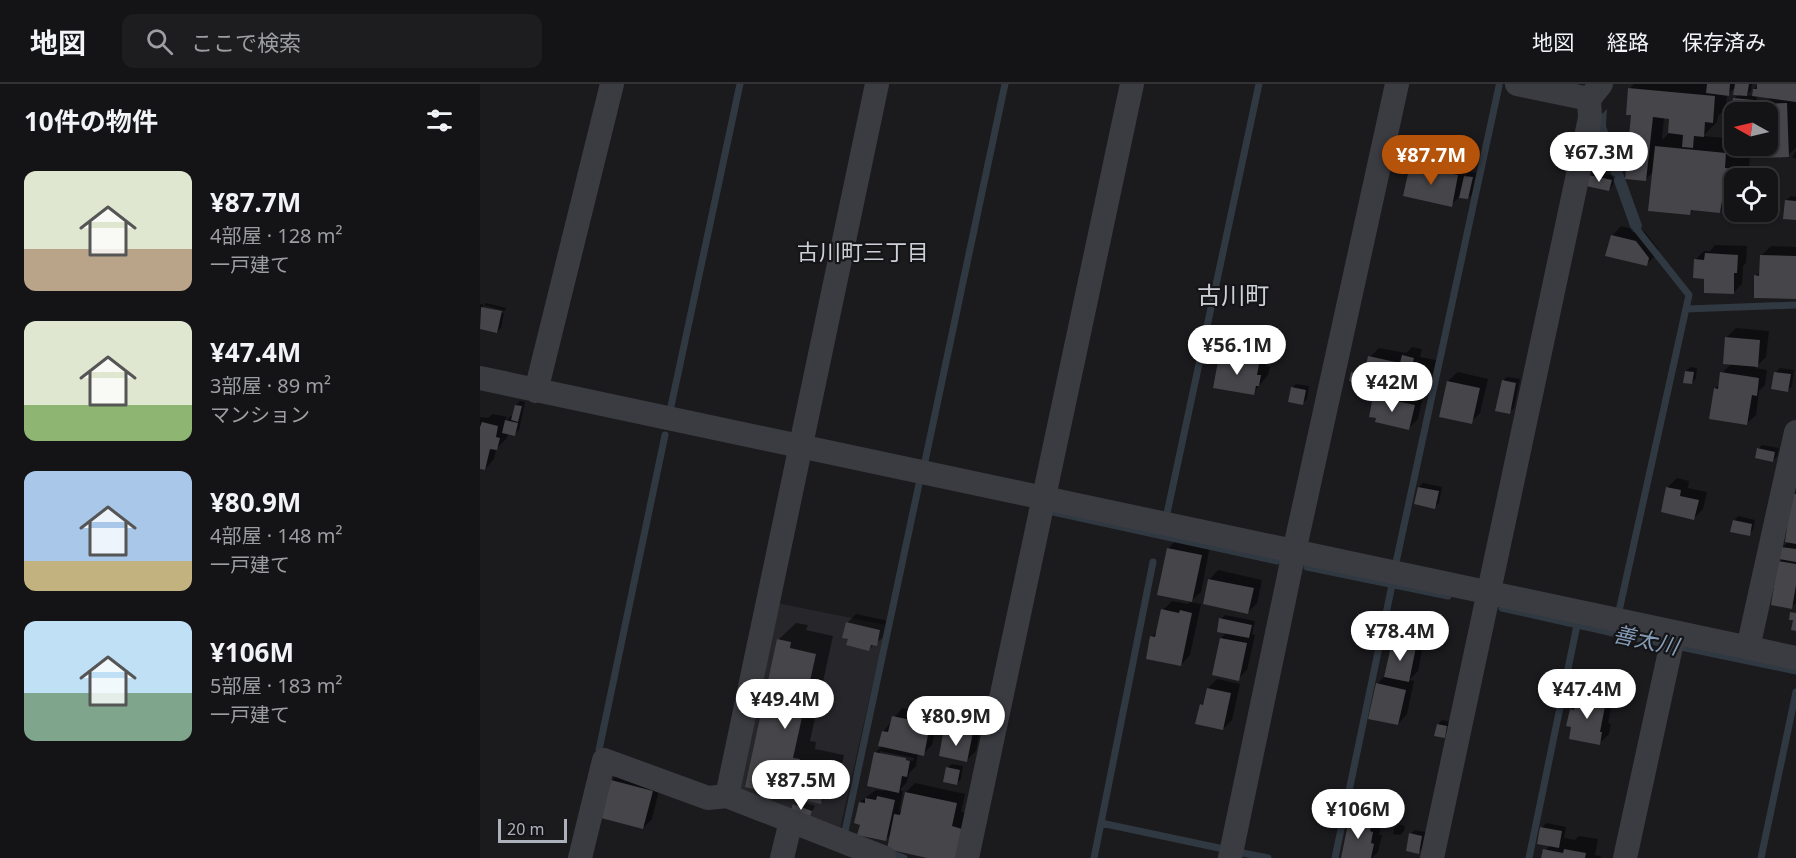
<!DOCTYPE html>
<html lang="ja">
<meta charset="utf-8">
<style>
body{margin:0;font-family:"Noto Sans","Noto Sans JP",sans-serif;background:#1d1d1f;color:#f1f3f6;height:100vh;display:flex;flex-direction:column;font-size:22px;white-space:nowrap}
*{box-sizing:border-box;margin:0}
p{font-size:20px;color:#9d9ea1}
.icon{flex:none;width:33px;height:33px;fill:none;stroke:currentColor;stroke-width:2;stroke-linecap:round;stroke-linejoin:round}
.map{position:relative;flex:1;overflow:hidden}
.panel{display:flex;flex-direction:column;background:#141416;width:480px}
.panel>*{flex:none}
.needle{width:39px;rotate:278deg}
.tools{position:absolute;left:1244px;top:18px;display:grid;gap:12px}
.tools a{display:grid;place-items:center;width:54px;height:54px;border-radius:12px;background:#141416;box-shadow:0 2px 4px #0004,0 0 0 2px #333335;font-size:30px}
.scale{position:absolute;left:18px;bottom:15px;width:69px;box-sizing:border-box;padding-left:6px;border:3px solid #adb1bc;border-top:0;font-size:16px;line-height:21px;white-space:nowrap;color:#adb1bc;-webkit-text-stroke:4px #151518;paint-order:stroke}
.price{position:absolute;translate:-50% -51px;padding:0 14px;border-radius:21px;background:#fff;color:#222;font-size:20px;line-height:39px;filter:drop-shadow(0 2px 3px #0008)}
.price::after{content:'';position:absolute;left:50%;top:36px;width:18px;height:14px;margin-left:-9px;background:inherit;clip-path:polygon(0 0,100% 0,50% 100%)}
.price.selected{background:#b45309;color:#fff}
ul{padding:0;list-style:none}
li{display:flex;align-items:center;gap:18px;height:150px;padding:0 24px}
li span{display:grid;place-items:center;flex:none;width:168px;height:120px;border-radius:12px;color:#555}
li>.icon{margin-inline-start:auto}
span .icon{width:72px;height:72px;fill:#fffc;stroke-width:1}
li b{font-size:26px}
h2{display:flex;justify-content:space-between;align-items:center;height:72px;padding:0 24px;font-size:26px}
header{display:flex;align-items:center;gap:36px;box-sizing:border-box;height:84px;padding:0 30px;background:#141416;border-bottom:2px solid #333335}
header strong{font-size:28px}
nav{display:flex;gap:33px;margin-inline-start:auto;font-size:21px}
.search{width:420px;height:54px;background:#1d1d1f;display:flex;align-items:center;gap:15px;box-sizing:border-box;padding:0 21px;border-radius:12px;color:#9d9ea1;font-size:22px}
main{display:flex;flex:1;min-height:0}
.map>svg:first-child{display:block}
.built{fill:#27262a}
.water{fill:#303841}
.shadow{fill:#0007;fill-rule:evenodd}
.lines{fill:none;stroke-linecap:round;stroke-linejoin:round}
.stream{stroke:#303841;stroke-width:7}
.building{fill:#45454a}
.street{stroke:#3b3c42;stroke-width:24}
.labels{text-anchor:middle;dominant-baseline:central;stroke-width:4.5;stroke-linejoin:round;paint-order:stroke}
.neighbourhood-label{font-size:22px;fill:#ced0d8;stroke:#151518}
.water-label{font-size:22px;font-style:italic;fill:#849cb7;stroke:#151518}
.quarter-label{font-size:24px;fill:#ced0d8;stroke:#151518}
</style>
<header>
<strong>地図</strong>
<div class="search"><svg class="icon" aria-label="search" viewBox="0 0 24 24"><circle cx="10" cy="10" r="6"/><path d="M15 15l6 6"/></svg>ここで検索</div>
<nav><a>地図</a><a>経路</a><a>保存済み</a></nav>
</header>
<main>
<section class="panel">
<h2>10件の物件<svg class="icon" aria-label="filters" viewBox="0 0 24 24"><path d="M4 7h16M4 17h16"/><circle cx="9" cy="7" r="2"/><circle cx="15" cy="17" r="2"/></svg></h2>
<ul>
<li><span style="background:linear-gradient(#dfe7d0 65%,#b9a48a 0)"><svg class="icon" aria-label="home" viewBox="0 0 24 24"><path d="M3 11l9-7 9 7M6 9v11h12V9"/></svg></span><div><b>¥87.7M</b><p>4部屋 · 128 m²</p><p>一戸建て</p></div></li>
<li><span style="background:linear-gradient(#dfe7d0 70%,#8fb573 0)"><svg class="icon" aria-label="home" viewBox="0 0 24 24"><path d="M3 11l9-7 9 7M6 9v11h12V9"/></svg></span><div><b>¥47.4M</b><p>3部屋 · 89 m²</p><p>マンション</p></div></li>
<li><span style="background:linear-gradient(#a9c7e8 75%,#c2b280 0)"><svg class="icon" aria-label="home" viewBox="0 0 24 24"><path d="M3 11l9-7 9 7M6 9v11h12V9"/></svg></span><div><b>¥80.9M</b><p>4部屋 · 148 m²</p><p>一戸建て</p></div></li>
<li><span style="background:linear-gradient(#bfe0f5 60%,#7fa58c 0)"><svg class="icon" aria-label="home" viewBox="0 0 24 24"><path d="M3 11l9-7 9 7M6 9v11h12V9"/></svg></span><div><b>¥106M</b><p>5部屋 · 183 m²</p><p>一戸建て</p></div></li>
</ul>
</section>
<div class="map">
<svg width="1316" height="774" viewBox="0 0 1316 774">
<rect width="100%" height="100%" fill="#1b1a1d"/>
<!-- built -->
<path class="built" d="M297,519L406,541L359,749L259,711Z"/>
<!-- water -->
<path class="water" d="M1127,25L1126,42L1162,141L1160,149L1152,148L1117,50L1119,33Z"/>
<!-- shadow -->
<path class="shadow" d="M1154,0H1272L1271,7L1266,11L1273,12L1274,5L1279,0H1316V64L1308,71L1284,73V62H1287V28H1283V21L1291,13L1277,11L1276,25L1272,28H1253L1254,15L1259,10L1256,3L1247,10L1246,24L1238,32L1237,38L1223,52L1254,55V62H1258V71L1270,72L1268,94H1254V116H1251L1240,128L1214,125L1210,129L1173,88L1166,95L1149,5ZM1184,33L1191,34L1189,49L1182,56Z
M1316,67V75L1312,73Z
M940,72L987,82L984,93L989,88L996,89L992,110L988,114L980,112L971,121L931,81Z
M1115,87L1135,92L1133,101L1129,105L1110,92Z
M1311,112L1316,113V135L1306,116Z
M1141,142L1165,148L1178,165L1176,171L1167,180L1132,152Z
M1235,161L1267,162L1266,179L1263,182L1262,200L1253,209L1226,193L1215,176L1224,167H1230Z
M1291,162L1316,163V214L1276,192L1281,187L1282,171Z
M6,219L26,224L25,227L3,221V224L24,229L21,244L17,248L0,241V220L4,221Z
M1256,244L1289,247L1286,273L1275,284L1287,286L1285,301L1279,307L1276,331L1266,340L1235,305L1240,299L1242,289L1251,280L1247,253Z
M932,263L942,265L940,273L956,276L950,301L940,312H943L938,335L929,344L895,313L905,303L872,289L881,280L888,281L890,273L899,264L926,269Z
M749,264L788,271L786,282L790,283L788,291L773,309L740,273Z
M1211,283L1217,284L1216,294L1212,299L1206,287Z
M1300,284L1314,286L1312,302L1308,306L1296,288Z
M978,288L1008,295L1000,329L991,338L968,297Z
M1027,293L1040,295L1034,324L1029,328L1023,297Z
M816,300L829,302L827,315L823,319L812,304Z
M40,317L45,318L39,346L35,350L28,349L26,355L16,365L14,375L5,385L0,383V333L8,334L13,330L27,333L25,338L31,332L33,333L36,321Z
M1282,361L1299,364L1297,372L1293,377L1278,365Z
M1197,394L1209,397L1208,404L1227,408L1223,425L1214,434L1183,427L1188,403Z
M943,399L962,403L959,419L954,423L939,403Z
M1316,408V519L1311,523L1300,478L1303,474V463L1309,457L1314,410Z
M1258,432L1275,436L1273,446L1269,450L1254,437Z
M697,455L730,462L721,508L710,518L721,520L710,571L701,581L672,553L678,546L683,526L692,517L708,520L711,517L688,465Z
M738,486L782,496L777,519L768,528L729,496Z
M376,530L409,537L406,551L389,565L369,554L367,539Z
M745,531L775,537L772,550L775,551L767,586L758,595L741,554L747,548L741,535Z
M316,539L328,541L326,546L353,552L330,657L336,658L335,665L364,671L358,701L340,719L266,702L298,556Z
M922,550L944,555L938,587L929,596L934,597L927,630L918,640L897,600L906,591L913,559Z
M737,595L760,600L752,636L743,645L721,621L726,616L728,604Z
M1107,604L1134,608L1128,639L1131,640L1129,650L1120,659L1091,626L1097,620L1098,613Z
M422,624L459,631L452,661L443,670L438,669L436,682L429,689L427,698L420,706L423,707L419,728L423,723L426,708L435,699L485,710L481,728L495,731L454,774L411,750L405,756L382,740L380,718L396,706L404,707L396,668L403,661V648ZM400,667L434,674L433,677L400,670Z
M962,636L971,638L968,648L964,652L958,640Z
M494,638L501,639L496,667L487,676L465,651L474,641L487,644Z
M472,680L483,682L481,695L476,700L467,684Z
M141,687L181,698L172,735L163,744L132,697Z
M318,716L335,722L329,733L314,721Z
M880,726L900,731L898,738L901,739L899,751H902L898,768L892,774H862L871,735Z
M1066,739L1086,743L1084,754L1095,756L1099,752L1118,755L1115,771L1121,772L1120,774H1060L1070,761L1062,744Z
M918,740L925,742L924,747L920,751L913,750L914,745Z
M935,746L946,748L943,764L938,768L931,750Z"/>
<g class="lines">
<!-- stream -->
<path class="stream" d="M1206,225L1316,221
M190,327L260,0
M444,382L525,0
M573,428L797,477
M686,434L779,0
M827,483L968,512
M915,483L1019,2
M1022,524L1133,549L1316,587
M1139,527L1209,211L1155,143
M127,669L119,666L185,351
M621,739L739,764
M366,752H364L439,400
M410,769L424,774
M763,769L788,774
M614,774L673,478
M855,774L912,501
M1049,774L1097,541
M1281,774L1316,608"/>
</g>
<!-- building -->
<path class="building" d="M1227,0H1250L1249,12L1226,9Z
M1255,0H1269L1267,12L1253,11Z
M1277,0H1316V18L1272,12L1273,5H1277Z
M1148,4L1235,12L1233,39L1225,38L1224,53L1214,52L1213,64L1202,63L1203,51L1188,49L1189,35L1173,33L1166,97L1145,95L1151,31H1146Z
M1253,14L1274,16L1272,28L1251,29Z
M1307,19L1309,73L1283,74V62H1287V28H1281V20Z
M1175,62L1246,69L1245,84L1257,85L1256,94H1254V118L1242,117L1240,129L1211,126L1210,131L1168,127Z
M930,81L978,91L972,123L923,112Z
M1109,91L1132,96L1129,107L1106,102Z
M984,92L993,93L988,115L979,114Z
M1305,116L1316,117V136L1303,135Z
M1131,151L1156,157L1169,174L1167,182L1125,172Z
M1225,169L1258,171L1257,189H1254V210L1224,209V195L1213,194L1214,175L1224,176Z
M1280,171L1316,172V215L1274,214V191L1279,192Z
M1,223L22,227L17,249L0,245Z
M1245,253L1280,256L1278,283L1243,280Z
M922,271L934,274L932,282L947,285L942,312L869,297L871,288L884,291L888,272L920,279Z
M739,272L779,280L777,291H781L779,302H776L774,311L733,304Z
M1205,287L1214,288L1212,300L1203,299Z
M1240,288L1279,294L1277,312L1272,311L1267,341L1229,335L1234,304L1238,305Z
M1294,288L1311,290L1308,308L1291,305Z
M1022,296L1036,299L1030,330L1015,327Z
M967,297L1000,304L992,340L959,333Z
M811,303L826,306L823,321L808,318Z
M893,312L935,321L929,346L895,338L896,334L889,333Z
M35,321L42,322L38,338L31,336Z
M25,336L38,339L35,352L22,349Z
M2,338L18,342L16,353L20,354L17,366L10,365L5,386L0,385V343Z
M1277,364L1295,368L1293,378L1275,374Z
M938,403L959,407L955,425L934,420Z
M1186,403L1201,406L1200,412L1219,416L1214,436L1181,428Z
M1312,409L1316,410V460L1305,458Z
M1253,436L1272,440L1270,452L1250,448Z
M1301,463L1316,465V478L1299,475Z
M687,464L722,471L712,518L677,511Z
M1298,477L1316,480V501L1312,525L1291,521Z
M728,495L774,504L768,530L723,520Z
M681,525L699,529L700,526L712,529L701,582L666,575L670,552L675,553Z
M1310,528L1316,529V547L1311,546L1313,536H1309Z
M739,534L772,541L769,554L737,548Z
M366,538L400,546L397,562L391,561L389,567L366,561L368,555L362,554Z
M740,554L767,559L759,597L732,591Z
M297,555L311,558L310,564L336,570L313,674L320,675L318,682L347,688L341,720L265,703Z
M912,558L936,563L929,598L904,593Z
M896,599L926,606L918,641L888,635Z
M727,604L751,609L743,646L715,640L720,620L723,621Z
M1097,612L1126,617L1120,648H1122L1120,661L1089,655L1091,643L1086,642L1090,625L1094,626Z
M412,632L450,640L444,672L398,662L402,647L408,648Z
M957,640L967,642L965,654L954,652Z
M483,646L493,648L487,678L459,672L463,650L482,654Z
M394,668L426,674V676L430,677L427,693L422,692L419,709L387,702Z
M466,683L480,686L477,701L463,698Z
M131,696L173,707L163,745L121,734Z
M425,708L477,719L472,742L482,745L476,774H447L407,765L414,730L420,731Z
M397,712L415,716L406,757L377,751L380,741L374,739L379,718L385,719V714L396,716Z
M313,720L332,727L329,735L310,728Z
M869,735L892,739L890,747L893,748L891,759L894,760L891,774H861Z
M1060,743L1082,747L1079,764L1057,760Z
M929,749L942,752L939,770L926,767Z
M1063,765L1083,769L1084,765L1106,769L1105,774H1061Z"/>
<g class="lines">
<!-- street -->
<path class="street" d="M1037,0L1109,15
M0,294L1316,574
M56,307L132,0
M1268,564L1316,348
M247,712L397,0
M100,774L124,676L228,714L247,712L405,774
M302,774L311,737
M487,774L652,0
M750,774L814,468L917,0
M952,774L1110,34L1109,15L1121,0
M1145,774L1194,549"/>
</g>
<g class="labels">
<!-- neighbourhood labels -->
<g class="neighbourhood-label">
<text x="383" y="167">古川町三丁目</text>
</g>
<!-- water labels -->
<g class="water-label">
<text transform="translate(1166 555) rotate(12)">善太川</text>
</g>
<!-- quarter labels -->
<g class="quarter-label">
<text x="753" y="210">古川町</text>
</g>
</g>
</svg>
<div class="tools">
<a><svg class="needle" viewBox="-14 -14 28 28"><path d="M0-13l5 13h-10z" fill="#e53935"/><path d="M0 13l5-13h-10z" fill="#9d9ea1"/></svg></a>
<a><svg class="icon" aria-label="locate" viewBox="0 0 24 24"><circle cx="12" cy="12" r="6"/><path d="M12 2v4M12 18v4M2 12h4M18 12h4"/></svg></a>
</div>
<div class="scale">20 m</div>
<b class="price" style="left:1119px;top:99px">¥67.3M</b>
<b class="price selected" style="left:951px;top:102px">¥87.7M</b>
<b class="price" style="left:757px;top:292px">¥56.1M</b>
<b class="price" style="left:912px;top:329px">¥42M</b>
<b class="price" style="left:920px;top:578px">¥78.4M</b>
<b class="price" style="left:1107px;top:636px">¥47.4M</b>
<b class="price" style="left:305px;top:646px">¥49.4M</b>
<b class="price" style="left:476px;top:663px">¥80.9M</b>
<b class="price" style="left:321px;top:727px">¥87.5M</b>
<b class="price" style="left:878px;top:756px">¥106M</b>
</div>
</main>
